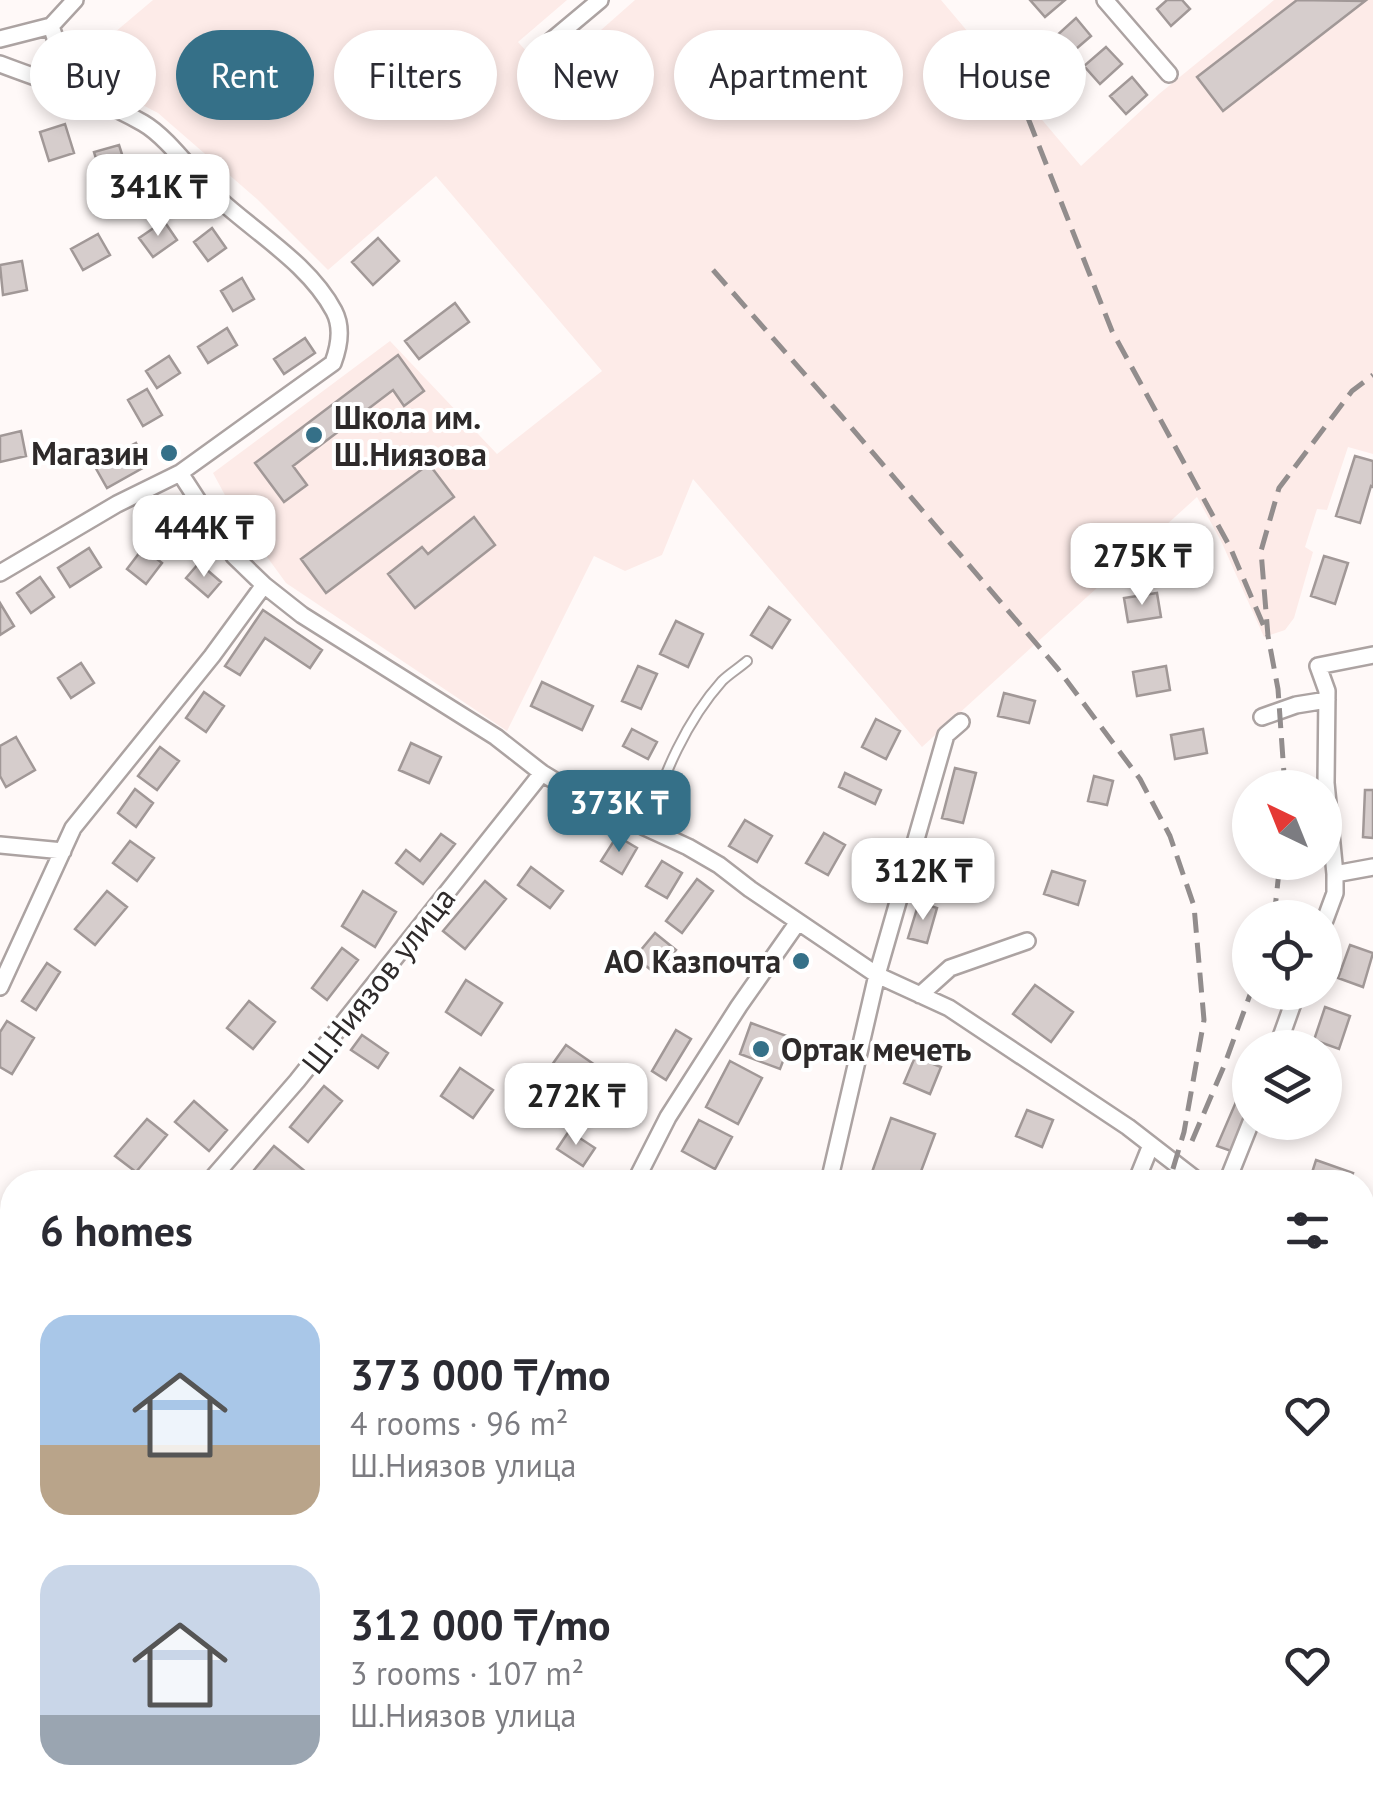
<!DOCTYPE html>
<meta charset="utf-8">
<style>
body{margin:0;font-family:"PT Sans",sans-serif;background:#f7f7f7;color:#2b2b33;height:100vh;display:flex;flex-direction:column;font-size:38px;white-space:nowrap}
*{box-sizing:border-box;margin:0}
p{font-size:32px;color:#7c7c81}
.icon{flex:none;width:55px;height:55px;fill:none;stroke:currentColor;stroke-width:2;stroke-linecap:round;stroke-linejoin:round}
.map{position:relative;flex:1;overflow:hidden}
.side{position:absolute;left:0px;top:1170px;width:1375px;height:642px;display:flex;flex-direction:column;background:#fff;border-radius:40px 40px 0 0;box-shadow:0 5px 15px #0003}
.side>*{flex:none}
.banner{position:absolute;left:30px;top:30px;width:1315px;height:90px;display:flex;gap:20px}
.needle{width:65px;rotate:317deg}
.controls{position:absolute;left:1232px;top:770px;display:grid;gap:20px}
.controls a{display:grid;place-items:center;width:110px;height:110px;border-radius:50%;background:#fff;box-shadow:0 5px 15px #0003;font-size:50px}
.price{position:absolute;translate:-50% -85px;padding:0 22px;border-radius:20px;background:#fff;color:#222;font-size:32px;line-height:65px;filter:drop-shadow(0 2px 5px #0008)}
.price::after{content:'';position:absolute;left:50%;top:60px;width:30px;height:22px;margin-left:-15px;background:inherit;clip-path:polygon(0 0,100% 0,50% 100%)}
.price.current{background:#357088;color:#fff}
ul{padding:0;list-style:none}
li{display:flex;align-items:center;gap:30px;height:250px;padding:0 40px}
li span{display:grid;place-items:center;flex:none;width:280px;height:200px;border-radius:30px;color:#555}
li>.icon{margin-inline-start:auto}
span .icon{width:120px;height:120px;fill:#fffc;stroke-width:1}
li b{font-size:42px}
h2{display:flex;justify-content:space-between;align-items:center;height:120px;padding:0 40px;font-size:42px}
.tag{padding:0 35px;border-radius:45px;background:#fff;box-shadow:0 5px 15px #0003;font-size:35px;line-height:90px}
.tag.current{background:#357088;color:#fff}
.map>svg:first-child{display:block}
.built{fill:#fdebe8}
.building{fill:#d6cdcc;stroke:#a19897;stroke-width:2.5}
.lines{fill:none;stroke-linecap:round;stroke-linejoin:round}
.service-casing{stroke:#aca3a2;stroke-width:12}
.minor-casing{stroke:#aca3a2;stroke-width:20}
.service{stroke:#fff;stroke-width:8}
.minor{stroke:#fff;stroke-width:15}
.rail{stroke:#928d8d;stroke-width:5;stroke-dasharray:20 10;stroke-linecap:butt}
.poi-dot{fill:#357088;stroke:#fff;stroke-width:4}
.labels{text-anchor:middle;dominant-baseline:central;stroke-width:8;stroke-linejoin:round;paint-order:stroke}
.poi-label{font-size:32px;font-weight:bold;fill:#2e2a2a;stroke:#fff;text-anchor:start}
.street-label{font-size:32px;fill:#2e2a2a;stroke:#fff}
</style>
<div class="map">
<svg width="1373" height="1812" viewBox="0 0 1373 1812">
<rect width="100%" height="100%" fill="#fff9f8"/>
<!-- built -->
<path class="built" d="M153,0H567L518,42L549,76L635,0H941L1081,166L1159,94L1274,0H1373V454L1348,447L1327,510L1317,509L1305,547L1313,552L1294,618L1285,630L1264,637L1221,541L1197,497L922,747L693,479L662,555L625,571L594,556L507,731L286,583L233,510L213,473L390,341L497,454L602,371L436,176L328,270L257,199L158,113L82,74L95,49Z"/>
<!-- building -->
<path class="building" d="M1030,0H1065L1045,17Z
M1167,0H1182L1190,9L1171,26L1157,9Z
M1297,0L1365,1L1223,111L1197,77Z
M1076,18L1091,36L1069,55L1054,38Z
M1106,47L1122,64L1100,84L1084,66Z
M1132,77L1147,95L1126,114L1110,96Z
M65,124L74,153L49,161L40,132Z
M119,145L128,173L103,181L94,152Z
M164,221L177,240L153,257L139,238Z
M212,228L226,248L208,261L194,242Z
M98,234L110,255L83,270L71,249Z
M378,238L399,261L373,285L352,262Z
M22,261L27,290L3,295L0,265Z
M242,278L254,299L233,311L221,291Z
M455,303L469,322L419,359L405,341Z
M227,328L237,345L208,363L198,347Z
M305,338L315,353L284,374L274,359Z
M398,355L424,391L404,406L393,390L293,466L307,485L284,502L255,463Z
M169,356L180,373L157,388L146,371Z
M147,389L162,415L143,426L128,400Z
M21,431L26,456L0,462V436Z
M136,443L148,465L107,488L94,465Z
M1355,456L1373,461V487L1371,486L1360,523L1336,516Z
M429,464L454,497L326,593L301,559Z
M474,517L495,545L415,608L388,574L422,547L428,554Z
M89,548L101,567L70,587L58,568Z
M143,548L162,563L146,584L127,569Z
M1324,556L1348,563L1335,604L1311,596Z
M199,563L221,582L208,597L186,578Z
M40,577L54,597L31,613L17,593Z
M1157,593L1161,617L1128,622L1124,598Z
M0,603L14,626L0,635Z
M769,607L790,620L772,648L751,635Z
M263,610L322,650L310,668L265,638L240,675L225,666Z
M676,621L703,634L688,667L660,654Z
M81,663L94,683L71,698L58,678Z
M638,666L657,674L641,709L622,701Z
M1166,666L1170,690L1137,696L1133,672Z
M542,682L593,706L582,730L531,706Z
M204,692L224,706L206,732L186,718Z
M1004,693L1035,701L1029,723L998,716Z
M876,719L900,731L886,759L862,747Z
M632,729L657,742L648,759L623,746Z
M1203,729L1207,753L1175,759L1171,735Z
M16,737L35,770L6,787L0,776V746Z
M411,743L441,757L429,783L399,770Z
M160,747L179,761L157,790L138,776Z
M955,768L976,773L963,823L942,818Z
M845,773L881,790L875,804L839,787Z
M1094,776L1113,781L1107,805L1088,801Z
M135,789L153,803L136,827L118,813Z
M1365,790H1373V838L1363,837Z
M745,820L772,836L757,862L729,846Z
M824,833L845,845L828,875L806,863Z
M441,834L455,844L423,884L396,863L406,850L420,861Z
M617,836L637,848L622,874L601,861Z
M130,841L154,858L137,881L113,863Z
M662,861L682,873L667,898L646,886Z
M531,867L563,891L550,908L518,885Z
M1052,871L1085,881L1078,905L1044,894Z
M697,879L713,891L682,933L666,921Z
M485,881L506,899L465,949L443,931Z
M107,891L127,907L95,945L75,929Z
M363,891L396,912L375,947L342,926Z
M919,902L937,908L927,943L908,938Z
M655,933L676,950L656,974L635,957Z
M1350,945L1373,953L1363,987L1338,978Z
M342,948L358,960L327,1000L312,988Z
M47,963L60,972L36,1010L22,1001Z
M466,980L502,1003L481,1035L446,1012Z
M1035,985L1073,1012L1051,1042L1013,1014Z
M249,1001L275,1022L253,1049L227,1028Z
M1325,1007L1350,1016L1339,1049L1314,1040Z
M7,1021L34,1038L12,1074L0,1067V1032Z
M751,1023L792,1038L780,1069L740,1054Z
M676,1030L691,1039L666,1080L652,1071Z
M362,1035L388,1053L378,1068L351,1050Z
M566,1045L598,1067L573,1101L542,1079Z
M915,1057L941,1067L930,1094L904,1083Z
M730,1061L762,1078L738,1124L706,1107Z
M460,1068L493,1090L473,1118L441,1096Z
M1245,1081L1250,1083V1105L1231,1151L1217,1146Z
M324,1086L342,1101L308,1142L290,1127Z
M194,1101L227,1130L209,1151L175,1122Z
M1027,1110L1053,1120L1042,1147L1016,1136Z
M891,1118L935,1134L917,1182H892L871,1175Z
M147,1119L167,1135L136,1172L115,1156Z
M699,1120L732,1137L715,1169L682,1151Z
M569,1131L595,1148L583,1166L557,1149Z
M274,1146L307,1173L299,1182H244Z
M1316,1160L1353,1173L1350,1182H1309Z
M1264,1172L1279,1182H1262L1258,1180Z
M0,1263L12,1266L3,1302H0Z
M12,1509V1548L0,1538V1525Z
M0,1731L12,1739V1749L0,1768Z
M307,1800H343L331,1812H296Z
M882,1800H913L908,1812H877Z
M965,1800H991L989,1812L964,1807Z"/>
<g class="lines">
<!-- service casing -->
<g class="service-casing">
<path id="service" d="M648,826C662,776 687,720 722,681C729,674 739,668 747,661"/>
</g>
<!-- minor casing -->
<g class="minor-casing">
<path id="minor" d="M1105,0L1169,74
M0,39L51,26
M551,41L600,0
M0,64C47,82 98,97 143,123C169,138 195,177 219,199C257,234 309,264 334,311C343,328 339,347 333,363L180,473L117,504L0,573
M73,92L51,26L75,0
M180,473L234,556L264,585L302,615L496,737L542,773L588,801L688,847L719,865L750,889L877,975L949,1008L1128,1127L1199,1182
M1262,717L1296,705L1327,700
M0,845L63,851
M1335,874L1373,867
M1325,920L1335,893V874L1326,783L1327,691L1318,666L1373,655
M0,987L73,828L212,656L264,585
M920,995L950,968L1027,941
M1277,1048L1297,992
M209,1182L297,1081L542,773
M635,1182L668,1117L739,1006L798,922
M829,1182L877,975L946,735L961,722
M1136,1182L1151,1145
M1227,1182L1251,1122
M1362,1320L1373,1331
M0,1490L12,1471
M179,1800L195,1812
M1037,1800L1038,1812
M95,1812L105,1800
M275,1812L286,1800
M649,1812L655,1800
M938,1812L941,1800
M1113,1812L1118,1800"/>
</g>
<!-- service -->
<use href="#service" class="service"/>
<!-- minor -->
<use href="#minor" class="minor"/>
<!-- rail -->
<path class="rail" d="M1028,118L1112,331L1230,547L1268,636
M713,270L838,412L1058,669L1140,779L1170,836L1194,906L1204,1020L1184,1132L1169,1182
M1285,788L1278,689L1268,636L1261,551L1279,488L1352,391L1373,375
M1274,918L1280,862
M1192,1141L1224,1066L1251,992
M1054,1800V1812"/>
</g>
<!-- markers -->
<g class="poi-dot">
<circle cx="314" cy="435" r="10"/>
<circle cx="169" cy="453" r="10"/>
<circle cx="801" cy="961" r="10"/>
<circle cx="761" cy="1049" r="10"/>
</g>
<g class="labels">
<!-- poi labels -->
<g class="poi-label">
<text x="334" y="417">Школа им.<tspan x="334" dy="37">Ш.Ниязова</tspan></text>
<text x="149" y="453" text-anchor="end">Магазин</text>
<text x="781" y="961" text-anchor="end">АО Казпочта</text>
<text x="781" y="1049">Ортак мечеть</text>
</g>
<!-- street labels -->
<g class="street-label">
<text transform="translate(378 980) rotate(-52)">Ш.Ниязов улица</text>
</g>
</g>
</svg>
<div class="controls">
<a><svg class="needle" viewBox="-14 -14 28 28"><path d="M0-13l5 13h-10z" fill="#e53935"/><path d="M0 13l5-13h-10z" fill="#7c7c81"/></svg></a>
<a><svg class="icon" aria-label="locate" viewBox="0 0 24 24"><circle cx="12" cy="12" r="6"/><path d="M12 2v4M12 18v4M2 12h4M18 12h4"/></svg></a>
<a><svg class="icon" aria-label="layers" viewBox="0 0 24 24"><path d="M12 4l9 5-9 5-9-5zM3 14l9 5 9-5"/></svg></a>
</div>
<b class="price" style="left:158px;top:239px">341K ₸</b>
<b class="price" style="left:204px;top:580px">444K ₸</b>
<b class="price" style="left:1142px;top:608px">275K ₸</b>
<b class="price current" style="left:619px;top:855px">373K ₸</b>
<b class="price" style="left:923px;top:923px">312K ₸</b>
<b class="price" style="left:576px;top:1148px">272K ₸</b>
<div class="banner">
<a class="tag">Buy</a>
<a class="tag current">Rent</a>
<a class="tag">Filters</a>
<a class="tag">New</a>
<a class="tag">Apartment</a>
<a class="tag">House</a>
</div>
<section class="side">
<h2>6 homes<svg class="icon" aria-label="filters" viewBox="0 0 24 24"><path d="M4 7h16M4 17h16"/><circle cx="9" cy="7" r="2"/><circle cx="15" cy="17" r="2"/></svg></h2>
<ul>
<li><span style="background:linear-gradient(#a9c7e8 65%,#b9a48a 0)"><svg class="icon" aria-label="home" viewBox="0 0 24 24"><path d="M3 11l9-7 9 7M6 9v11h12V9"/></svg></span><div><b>373 000 ₸/mo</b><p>4 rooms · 96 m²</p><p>Ш.Ниязов улица</p></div><svg class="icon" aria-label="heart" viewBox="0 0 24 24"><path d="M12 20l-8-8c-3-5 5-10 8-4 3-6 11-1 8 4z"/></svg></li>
<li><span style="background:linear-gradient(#c9d6e8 75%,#9aa5b1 0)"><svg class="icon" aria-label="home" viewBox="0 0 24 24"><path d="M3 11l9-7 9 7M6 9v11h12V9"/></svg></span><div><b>312 000 ₸/mo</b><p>3 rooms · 107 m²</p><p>Ш.Ниязов улица</p></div><svg class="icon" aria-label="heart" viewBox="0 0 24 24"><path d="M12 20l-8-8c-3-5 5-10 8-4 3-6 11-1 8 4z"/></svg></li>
</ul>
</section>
</div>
